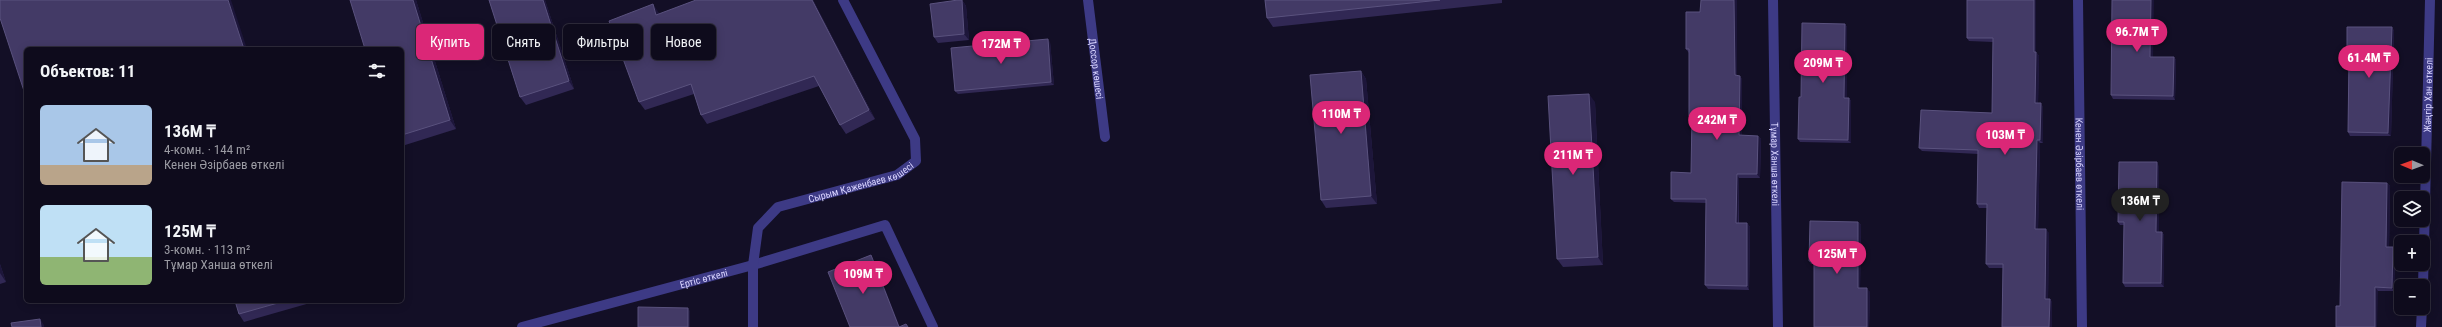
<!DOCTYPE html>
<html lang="ru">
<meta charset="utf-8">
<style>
body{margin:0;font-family:"Roboto Condensed",sans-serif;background:#171425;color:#f1f3f6;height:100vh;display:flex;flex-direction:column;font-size:15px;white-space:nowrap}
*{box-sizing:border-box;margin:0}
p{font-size:13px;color:#9b9ba3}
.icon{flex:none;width:22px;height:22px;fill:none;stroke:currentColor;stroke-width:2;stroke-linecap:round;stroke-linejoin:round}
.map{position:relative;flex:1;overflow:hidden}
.sheet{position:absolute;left:24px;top:47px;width:380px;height:256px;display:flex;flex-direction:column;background:#0e0b1c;border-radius:6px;box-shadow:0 2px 10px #0003,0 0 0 1px #2e2b3b}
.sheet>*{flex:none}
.hud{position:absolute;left:416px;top:24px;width:380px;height:36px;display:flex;gap:8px}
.needle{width:26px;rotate:271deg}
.tools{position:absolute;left:2394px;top:147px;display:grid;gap:8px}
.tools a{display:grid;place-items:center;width:36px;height:36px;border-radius:6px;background:#0e0b1c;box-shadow:0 2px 10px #0003,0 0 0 1px #2e2b3b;font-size:20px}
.price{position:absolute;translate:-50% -34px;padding:0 9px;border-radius:14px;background:#db2777;color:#fff;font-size:13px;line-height:26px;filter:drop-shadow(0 1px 2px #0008)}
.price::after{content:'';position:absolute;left:50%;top:24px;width:12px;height:9px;margin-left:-6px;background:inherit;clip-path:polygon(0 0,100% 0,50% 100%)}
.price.current{background:#222;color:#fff}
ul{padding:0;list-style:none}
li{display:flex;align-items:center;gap:12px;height:100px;padding:0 16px}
li span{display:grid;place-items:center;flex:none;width:112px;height:80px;border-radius:6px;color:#555}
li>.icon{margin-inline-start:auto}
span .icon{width:48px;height:48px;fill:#fffc;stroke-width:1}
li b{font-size:17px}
h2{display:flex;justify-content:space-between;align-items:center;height:48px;padding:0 16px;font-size:17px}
.chip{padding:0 14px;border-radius:6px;background:#0e0b1c;box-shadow:0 2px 10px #0003,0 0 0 1px #2e2b3b;font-size:14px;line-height:36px}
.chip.current{background:#db2777;color:#fff}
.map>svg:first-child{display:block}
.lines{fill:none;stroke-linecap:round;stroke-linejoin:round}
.street{stroke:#3d3a85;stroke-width:10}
.wall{fill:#312854}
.shaded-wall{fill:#1d163a}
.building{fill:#433a66;stroke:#5a527e}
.labels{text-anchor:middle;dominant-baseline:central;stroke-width:3.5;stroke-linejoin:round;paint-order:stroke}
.street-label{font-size:10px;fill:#d9d4ff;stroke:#130f26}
</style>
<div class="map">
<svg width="2442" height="327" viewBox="0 0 2442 327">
<rect width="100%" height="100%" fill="#130f26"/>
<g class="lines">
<!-- street -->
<g class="street">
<path id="s1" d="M1088,0L1105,137"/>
<path id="s2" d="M1773,0L1778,327"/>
<path id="s3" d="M2078,0L2082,327"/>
<path id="s4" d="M2423,286L2430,0"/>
<path id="s5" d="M522,327L753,265L885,225L933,327"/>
<path id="s6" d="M753,327V265L758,228L778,207L897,175L916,161L915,139L843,0"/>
<path d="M2421,327L2422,308"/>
</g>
</g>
<!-- wall -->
<path class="wall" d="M416,0L456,129L402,146V49Z
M489,0H545L574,89L526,105L520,97Z
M813,0L875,119L846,134L840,125L819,86L707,124L701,115L694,94L645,110L639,102L659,14Z
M958,0H962L966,6L969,40L938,43L934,37Z
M1265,0H1502V3L1273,27L1267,18Z
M1737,0V75L1742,79V135L1758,136L1761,139L1760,178H1739V223H1747L1750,227L1749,290L1708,289L1705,285L1706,203L1674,202L1671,199L1691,173L1692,120L1689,116V53L1686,49L1700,12Z
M1967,0L2036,52L2039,56L2038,103L2043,107V143H2040L2038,229L2049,233L2048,299H2050L2052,302L2003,268H1989L1986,264L1987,208H1979L1977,204L1978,154L1922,151L1919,148L1992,113L1993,42L1969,41L1967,38Z
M1845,24L1847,27V98H1849L1851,101V143L1800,142L1798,139L1801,97Z
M2392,27L2394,31L2391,136H2350L2348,132L2349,61L2347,58Z
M1050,42L1054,85L958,94L955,91Z
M2153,57H2174L2176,60L2175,100L2113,99L2111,95Z
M1361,71L1366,79L1377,204L1326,208L1321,200Z
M1595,102L1603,265L1563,267L1557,259Z
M2159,166V232H2162L2164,235V287H2125L2123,283L2124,225H2120L2118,222Z
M2387,183L2390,186L2389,247H2393L2395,251L2394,291H2378L2340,306Z
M1858,222L1861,225L1860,288L1870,292L1869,327H1814V264H1811L1809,261Z
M0,264L6,282L0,284Z
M235,301H317L244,322L239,314Z"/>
<!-- shaded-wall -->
<path class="shaded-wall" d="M228,0H231L247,49H244Z
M413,0H416L456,129L450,120Z
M543,0H545L574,89L569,81Z
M812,0H813L875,119L869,110Z
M962,0L966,6L969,40L964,34Z
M1734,0H1737V79L1735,75Z
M2034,0H2036V56L2034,52Z
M2151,0H2154L2153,60L2150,57Z
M653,4L659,13L662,24L656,15Z
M1845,24L1847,27V101L1844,98Z
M2392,27L2394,31L2391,136L2388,133Z
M1048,39L1050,42L1054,85L1051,82Z
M2036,52L2039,56L2038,107L2035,103Z
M2174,57L2176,60L2175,100L2173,96Z
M1361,71L1366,79L1377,204L1371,196Z
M1740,76L1742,79V139L1739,135Z
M1589,94L1595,102L1603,265L1598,257Z
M1849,98L1851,101V143L1848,140Z
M2041,103L2043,107V143L2040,140Z
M1758,136L1761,139L1760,178L1757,174Z
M2037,140L2040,143L2038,233L2035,229Z
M2157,162L2159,166V235L2156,232Z
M1737,174L1739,178L1738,227L1736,223Z
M2387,183L2390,186L2389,251L2386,247Z
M1858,222L1861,225L1860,292L1858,288Z
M1747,223L1750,227L1749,290L1747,286Z
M2046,229L2049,233L2048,302L2045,299Z
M2162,232L2164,235V287L2161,283Z
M2393,247L2395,251L2394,291L2392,288Z
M871,255L873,258L900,327H899Z
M0,264L6,282L0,273Z
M2375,287L2378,291L2377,327H2375Z
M1867,288L1870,292L1869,327H1867Z
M2050,299L2052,302V327H2049Z
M688,308L690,311V327H688Z
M40,319L44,325V327H41Z"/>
<!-- building -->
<path class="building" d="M0,0H228L244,49H26V97L0,18Z
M350,0H413L450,120L402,135V49H365Z
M489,0H543L569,81L520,97Z
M696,0H812L869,110L840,125L814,76L701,115L691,84L639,102L609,21L653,4L656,15Z
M958,0H962L964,34L934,37L930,4Z
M1265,0H1440L1267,18Z
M1701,0H1734L1735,75L1740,76L1739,135L1758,136L1757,174H1737L1736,223H1747V286L1705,285L1706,199H1671V172L1691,173L1692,116H1689V49H1686V12H1700Z
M1967,0H2034V52H2036L2035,103H2041L2040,140H2037L2035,229H2046L2045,299H2050L2049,327H2002L2003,264H1986L1987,204H1977L1978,150L1919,148L1921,110L1992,113L1993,38H1967Z
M2112,0H2151L2150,57H2174L2173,96L2111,95Z
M1802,23L1845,24L1844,98H1849L1848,140L1798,139L1799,97H1801Z
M2347,27H2392L2388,133L2348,132L2349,58H2347Z
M1048,39L1051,82L955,91L951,48Z
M1361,71L1371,196L1321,200L1310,75Z
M1589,94L1598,257L1557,259L1548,96Z
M2119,162H2157L2156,232H2162L2161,283H2123L2124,222H2118Z
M2342,182L2387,183L2386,247H2393L2392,288L2375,287V327H2336V306H2340Z
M1810,221L1858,222V288H1867V327H1814V261H1809Z
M871,255L899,327L906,324L908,327H850L828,272Z
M235,301H285L239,314Z
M638,307L688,308V327H638Z
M40,319L41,327H12L11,323Z"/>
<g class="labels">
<!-- street labels -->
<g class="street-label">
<text stroke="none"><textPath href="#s1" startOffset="69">Доссор көшесі</textPath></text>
<text stroke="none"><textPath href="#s4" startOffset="191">Жәңгір Хан өткелі</textPath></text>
<text stroke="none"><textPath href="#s2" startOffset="164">Тұмар Ханша өткелі</textPath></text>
<text stroke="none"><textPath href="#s3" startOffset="164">Кенен Әзірбаев өткелі</textPath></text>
<text stroke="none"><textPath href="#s6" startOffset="215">Сырым Қаженбаев көшесі</textPath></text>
<text stroke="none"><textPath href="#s5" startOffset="188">Ертіс өткелі</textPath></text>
</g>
</g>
</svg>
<div class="tools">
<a><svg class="needle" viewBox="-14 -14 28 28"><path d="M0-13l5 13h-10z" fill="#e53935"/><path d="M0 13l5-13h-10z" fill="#9b9ba3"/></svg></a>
<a><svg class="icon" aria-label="layers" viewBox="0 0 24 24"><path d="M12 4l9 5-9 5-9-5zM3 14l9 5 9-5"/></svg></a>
<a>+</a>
<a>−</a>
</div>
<b class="price" style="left:2137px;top:53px">96.7M ₸</b>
<b class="price" style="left:1001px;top:65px">172M ₸</b>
<b class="price" style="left:2369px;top:79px">61.4M ₸</b>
<b class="price" style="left:1823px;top:84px">209M ₸</b>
<b class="price" style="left:1341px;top:135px">110M ₸</b>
<b class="price" style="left:1717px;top:141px">242M ₸</b>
<b class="price" style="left:2005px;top:156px">103M ₸</b>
<b class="price" style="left:1573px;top:176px">211M ₸</b>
<b class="price current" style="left:2140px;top:222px">136M ₸</b>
<b class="price" style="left:1837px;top:275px">125M ₸</b>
<b class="price" style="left:863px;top:295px">109M ₸</b>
<div class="hud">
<a class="chip current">Купить</a>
<a class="chip">Снять</a>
<a class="chip">Фильтры</a>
<a class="chip">Новое</a>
</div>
<section class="sheet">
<h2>Объектов: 11<svg class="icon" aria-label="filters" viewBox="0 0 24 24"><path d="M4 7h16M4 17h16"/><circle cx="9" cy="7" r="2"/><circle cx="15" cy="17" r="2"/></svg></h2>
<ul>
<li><span style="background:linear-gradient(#a9c7e8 75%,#b9a48a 0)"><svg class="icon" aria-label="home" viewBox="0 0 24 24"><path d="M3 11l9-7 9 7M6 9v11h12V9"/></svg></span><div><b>136M ₸</b><p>4-комн. · 144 m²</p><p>Кенен Әзірбаев өткелі</p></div></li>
<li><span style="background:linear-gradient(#bfe0f5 65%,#8fb573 0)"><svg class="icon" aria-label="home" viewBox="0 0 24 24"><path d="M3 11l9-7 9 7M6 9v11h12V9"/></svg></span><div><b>125M ₸</b><p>3-комн. · 113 m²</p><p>Тұмар Ханша өткелі</p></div></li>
</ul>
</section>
</div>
